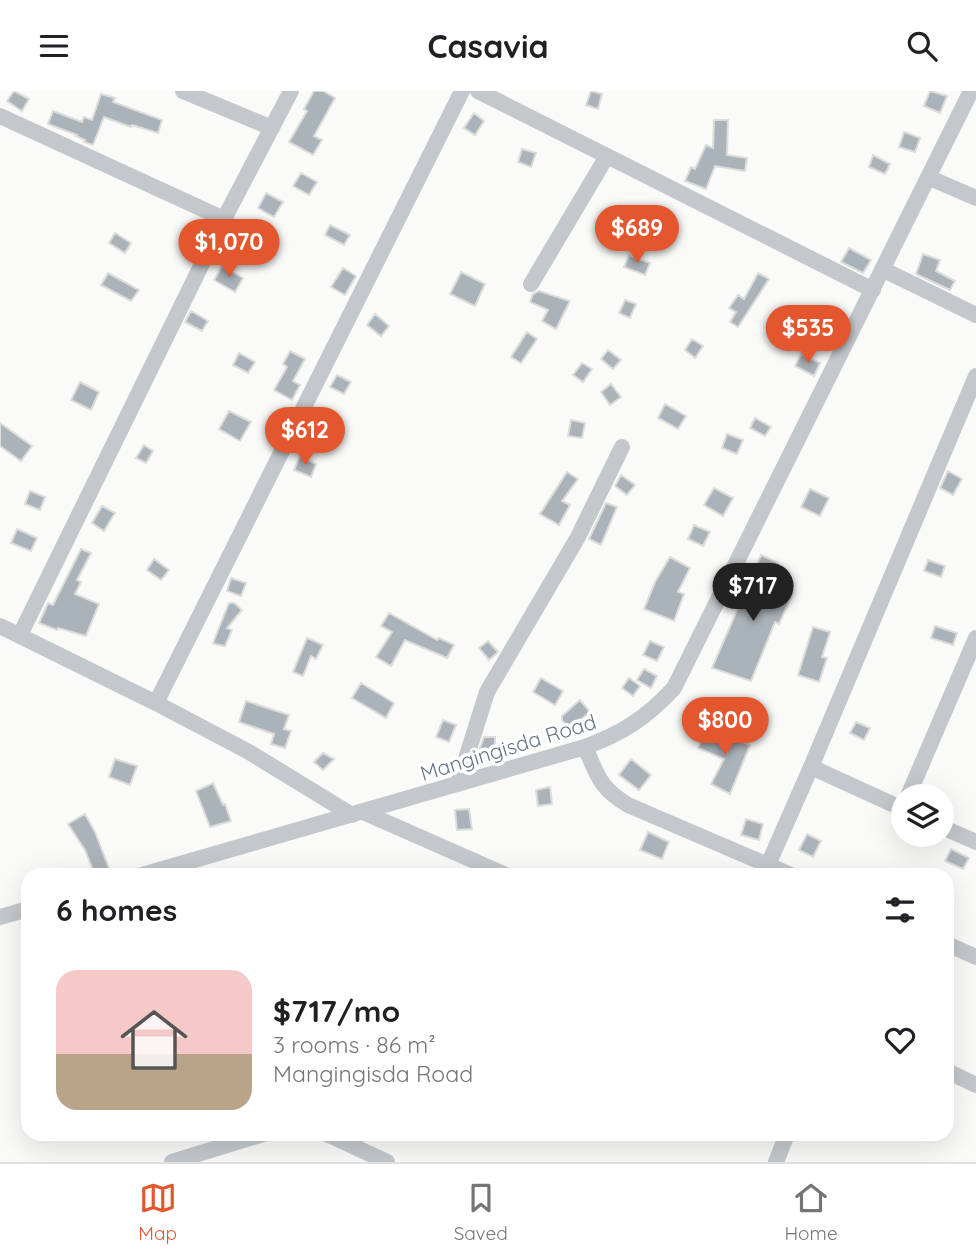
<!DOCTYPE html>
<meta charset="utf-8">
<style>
body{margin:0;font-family:Quicksand,sans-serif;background:#f6f6f6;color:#202124;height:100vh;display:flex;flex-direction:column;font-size:26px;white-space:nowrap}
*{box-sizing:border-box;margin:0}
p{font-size:23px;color:#757577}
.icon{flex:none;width:38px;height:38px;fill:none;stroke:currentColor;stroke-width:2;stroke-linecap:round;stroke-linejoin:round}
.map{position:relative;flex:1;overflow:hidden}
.details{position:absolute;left:21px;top:777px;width:933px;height:273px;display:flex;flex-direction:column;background:#fff;border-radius:21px;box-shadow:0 7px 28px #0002}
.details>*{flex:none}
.tools{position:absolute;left:891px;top:693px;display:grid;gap:14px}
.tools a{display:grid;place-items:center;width:63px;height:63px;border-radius:50%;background:#fff;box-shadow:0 7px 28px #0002;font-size:35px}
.price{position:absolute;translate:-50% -60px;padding:0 16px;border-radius:24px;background:#e4572e;color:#fff;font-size:23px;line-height:46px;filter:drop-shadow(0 2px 4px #0008)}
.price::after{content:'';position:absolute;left:50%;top:42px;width:21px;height:16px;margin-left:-10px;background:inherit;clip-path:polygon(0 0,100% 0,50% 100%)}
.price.active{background:#222;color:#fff}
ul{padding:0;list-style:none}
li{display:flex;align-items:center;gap:21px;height:175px;padding:0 35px}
li span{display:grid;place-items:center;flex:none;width:196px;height:140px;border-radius:21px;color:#555}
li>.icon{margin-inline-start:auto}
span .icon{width:84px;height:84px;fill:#fffc;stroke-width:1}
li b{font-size:30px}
h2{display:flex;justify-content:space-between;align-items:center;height:84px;padding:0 35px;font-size:30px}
header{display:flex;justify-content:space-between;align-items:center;height:91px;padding:0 35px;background:#fff;font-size:32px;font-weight:700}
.dock{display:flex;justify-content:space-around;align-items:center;height:98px;border-top:2px solid #e0e0e0;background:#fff;font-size:19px;color:#757577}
.dock a{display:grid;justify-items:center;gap:4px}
.dock .active{color:#e4572e}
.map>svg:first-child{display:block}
.building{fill:#aab3b9;stroke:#dcdcda;stroke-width:2}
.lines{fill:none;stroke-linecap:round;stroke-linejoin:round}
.minor{stroke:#c3c8cc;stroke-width:16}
.labels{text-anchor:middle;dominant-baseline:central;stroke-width:7;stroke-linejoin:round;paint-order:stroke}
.street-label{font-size:21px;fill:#657683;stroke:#fff}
</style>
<header><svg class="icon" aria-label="menu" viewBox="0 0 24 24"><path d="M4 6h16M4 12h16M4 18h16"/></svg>Casavia<svg class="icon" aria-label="search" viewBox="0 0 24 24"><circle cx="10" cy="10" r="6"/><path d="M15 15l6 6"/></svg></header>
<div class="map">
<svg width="976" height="1071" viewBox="0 0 976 1071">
<rect width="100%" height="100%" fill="#fafaf8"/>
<!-- building -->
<path class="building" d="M14,0L29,8L22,20L7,10Z
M314,0H323L335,7L314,45L322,49L313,64L289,51L307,20L304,18Z
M591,0L602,3L598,18L586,14Z
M930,0L947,5L940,22L924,15Z
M101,3L115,7L113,11L162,29L158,42L132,34L131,36L104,26L93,54L84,51L85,49L76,45L77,44L48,33L53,20L82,31L84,26L92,29Z
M474,22L484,30L475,44L464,37Z
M714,29H728L727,64L747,67L745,80L715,75L706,98L685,90L691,76L695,78L706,54L713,57Z
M904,41L920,47L915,61L899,56Z
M522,58L536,62L531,76L518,71Z
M873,64L890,73L885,83L869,76Z
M301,82L317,91L309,104L293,95Z
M266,102L283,111L274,126L258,117Z
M238,130L257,140L250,151L232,141Z
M330,134L350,144L344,154L325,144Z
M115,142L131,152L125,162L109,152Z
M849,157L871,169L863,182L841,171Z
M923,163L940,169L936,180L955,190L950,199L916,183Z
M629,164L650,172L645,184L624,176Z
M222,175L243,187L235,201L214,189Z
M343,177L356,185L345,204L331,196Z
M461,181L485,193L475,215L450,203Z
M108,182L139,199L131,210L101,194Z
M758,182L769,188L738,236L730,231L736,221L729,217L738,204L744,208Z
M539,200L570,210L556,238L542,230L548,219L530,211L533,203Z
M625,209L636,213L630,227L619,222Z
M191,220L208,230L202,240L185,231Z
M375,223L389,235L381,245L367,234Z
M527,241L537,248L521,272L511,266Z
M692,248L703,255L695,267L685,259Z
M608,259L621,269L613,278L601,268Z
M290,260L305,268L293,290L300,294L292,309L274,299L287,276L283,273Z
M239,262L255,271L248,282L233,274Z
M801,263L820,272L814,285L795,275Z
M582,272L592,278L583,291L573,284Z
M337,284L351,291L344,303L330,296Z
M80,291L99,301L91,319L71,309Z
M611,293L621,306L610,314L601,301Z
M665,313L686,325L678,338L658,327Z
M320,318L341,328L331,350L310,340Z
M229,320L251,331L240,350L219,338Z
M755,327L771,336L765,345L750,337Z
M571,329L585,332L582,347L568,345Z
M0,332L32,355L21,370L0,355Z
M727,343L743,349L737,363L722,357Z
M144,354L153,360L146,372L136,367Z
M300,365L316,373L311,386L294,379Z
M948,380L962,388L953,404L940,397Z
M567,381L578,388L562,410L570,414L559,434L540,423Z
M621,384L635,394L627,404L615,395Z
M714,397L733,407L723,425L704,414Z
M810,398L829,407L820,425L801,416Z
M30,400L45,406L40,419L25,413Z
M606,412L617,416L601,454L589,448Z
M102,415L115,422L104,440L92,432Z
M694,434L710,441L703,455L688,448Z
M17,438L37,447L31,460L11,452Z
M81,458L91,462L77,489L81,491L75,503L99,513L86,545L58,537L57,539L39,532L48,512L53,514Z
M761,464L778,472L770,492L793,502L779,533L775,531L751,590L712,577Z
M670,466L690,477L678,501L684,503L674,530L644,518L655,491Z
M154,468L169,479L161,489L147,479Z
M928,469L945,475L941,486L924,480Z
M231,487L246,492L241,505L227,500Z
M229,512H234L242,519L227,537L232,539L225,555L215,553L213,552Z
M389,522L437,549L439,547L454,554L447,567L405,549L391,575L376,566L392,541L381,535Z
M935,535L957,542L953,554L931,547Z
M813,536L830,541L822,566L827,567L819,591L798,584Z
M307,547L323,554L316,568L311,565L303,585L293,581Z
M488,550L498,561L489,569L479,557Z
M650,550L664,556L657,570L643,564Z
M644,578L657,585L651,597L637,589Z
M541,587L563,600L555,614L533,601Z
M629,587L640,595L633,605L622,597Z
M361,592L394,612L386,627L352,607Z
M580,609L590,621L569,638L562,629V625Z
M246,610L289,624L284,638L291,640L285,657L271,653L274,643L239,631Z
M443,629L456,634L449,651L436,646Z
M856,631L870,637L864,649L850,642Z
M706,637L750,654L730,703L711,693L724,668L698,657Z
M484,646H495V664L478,663Z
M323,662L334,668L323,679L314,671Z
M115,668L137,675L130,694L109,686Z
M631,668L651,684L639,699L619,684Z
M213,692L223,714L225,713L231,730L210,736L196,700Z
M550,696L552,713L538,715L536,699Z
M469,718L472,738L457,739L455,719Z
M85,723L95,741L110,780L98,784H95L85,759L68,733Z
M746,728L763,733L759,749L741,744Z
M648,741L669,751L662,768L640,759Z
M807,743L821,750L813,766L799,759Z
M951,758L969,767L963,778L945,770Z"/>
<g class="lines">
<!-- minor -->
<path class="minor" d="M183,0L272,37
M478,0L873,199
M0,25L224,128
M930,87L976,107
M884,179L976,224
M531,193L607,65
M0,535L156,612L249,661L352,724
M20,544L224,128L291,0
M156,612L462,0
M585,656C598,686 600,697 628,714L791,784
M811,676L903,718
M458,693L487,601L578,446L622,356
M908,705L976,547
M363,721L506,784
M942,736L976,751
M768,774L811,676L976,285
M142,784L585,656C623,642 646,627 674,597L971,0
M0,826L28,818
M947,853L976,866
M947,980L976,994
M327,1043L387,1071
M172,1071L263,1043
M776,1071L787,1043"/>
</g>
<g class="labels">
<!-- street labels -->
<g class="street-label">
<text transform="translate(508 656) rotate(-17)">Mangingisda Road</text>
</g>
</g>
</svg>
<div class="tools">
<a><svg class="icon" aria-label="layers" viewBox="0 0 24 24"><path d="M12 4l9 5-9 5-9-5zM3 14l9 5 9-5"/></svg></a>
</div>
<b class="price" style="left:637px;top:174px">$689</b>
<b class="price" style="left:229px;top:188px">$1,070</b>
<b class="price" style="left:808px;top:274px">$535</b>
<b class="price" style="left:305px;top:376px">$612</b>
<b class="price active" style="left:753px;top:532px">$717</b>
<b class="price" style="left:725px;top:666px">$800</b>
<section class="details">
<h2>6 homes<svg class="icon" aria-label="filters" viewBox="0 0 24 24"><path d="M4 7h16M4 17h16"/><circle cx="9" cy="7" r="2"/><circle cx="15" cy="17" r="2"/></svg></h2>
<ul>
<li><span style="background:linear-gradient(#f6c9c9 60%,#b9a48a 0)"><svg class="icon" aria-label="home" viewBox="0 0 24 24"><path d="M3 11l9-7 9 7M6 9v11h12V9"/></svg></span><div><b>$717/mo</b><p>3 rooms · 86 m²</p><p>Mangingisda Road</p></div><svg class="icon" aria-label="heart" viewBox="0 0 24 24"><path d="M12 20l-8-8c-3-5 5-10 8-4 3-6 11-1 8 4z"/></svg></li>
</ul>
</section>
</div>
<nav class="dock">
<a class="active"><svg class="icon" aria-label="map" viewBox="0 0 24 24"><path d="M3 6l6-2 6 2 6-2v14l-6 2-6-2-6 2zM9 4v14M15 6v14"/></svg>Map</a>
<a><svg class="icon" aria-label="saved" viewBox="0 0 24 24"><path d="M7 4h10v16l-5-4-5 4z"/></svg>Saved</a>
<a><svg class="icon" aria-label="home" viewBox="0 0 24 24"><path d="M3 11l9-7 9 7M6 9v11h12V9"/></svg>Home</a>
</nav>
